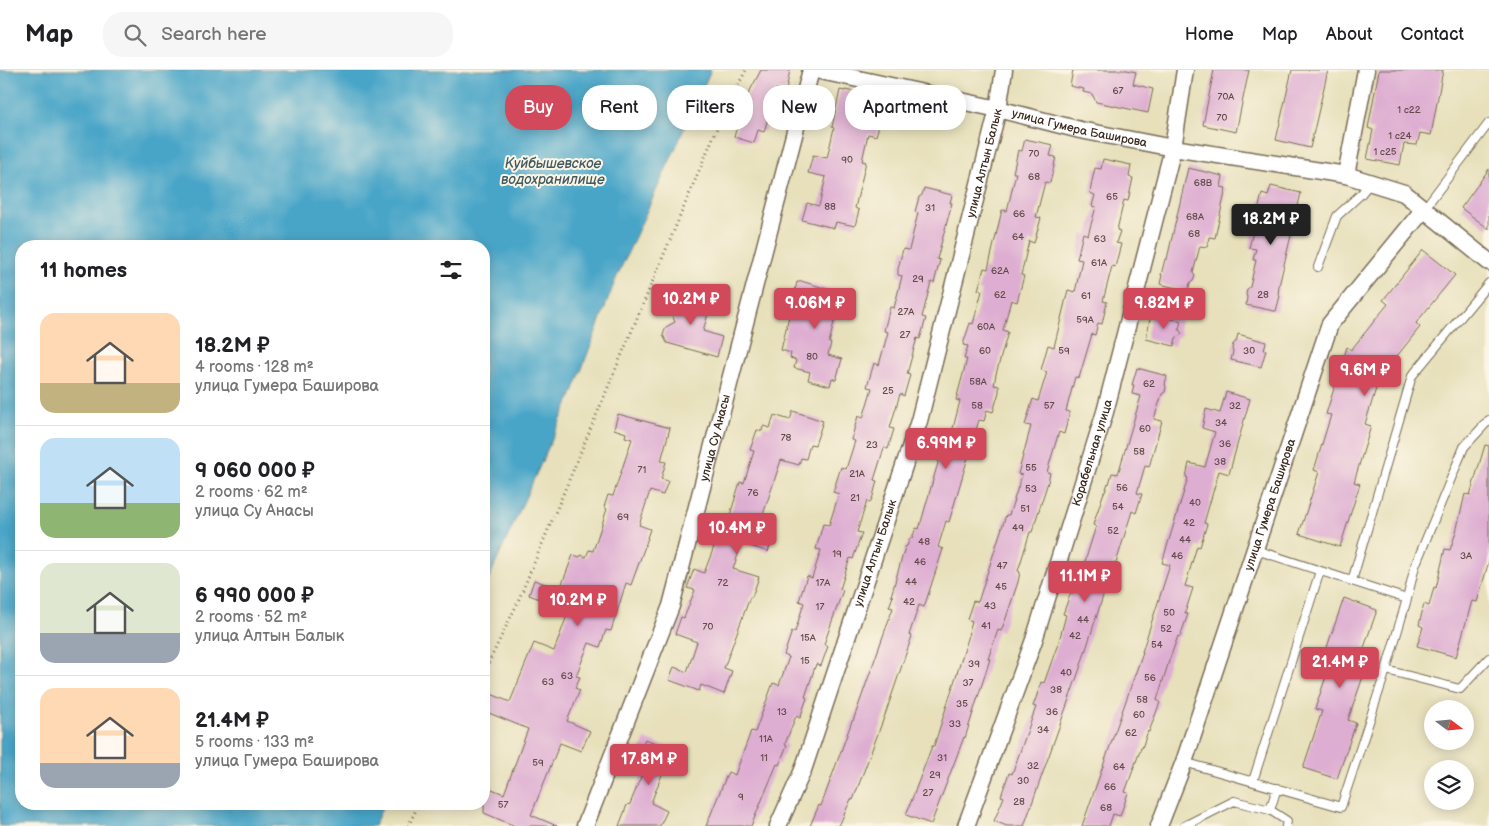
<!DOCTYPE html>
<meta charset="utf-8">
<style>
body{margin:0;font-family:"Balsamiq Sans",sans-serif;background:#f6f6f6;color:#202124;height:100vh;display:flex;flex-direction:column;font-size:19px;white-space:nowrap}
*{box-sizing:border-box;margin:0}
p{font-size:16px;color:#757577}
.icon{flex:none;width:28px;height:28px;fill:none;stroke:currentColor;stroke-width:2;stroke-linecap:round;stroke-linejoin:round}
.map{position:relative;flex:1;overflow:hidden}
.drawer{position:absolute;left:15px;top:170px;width:475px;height:570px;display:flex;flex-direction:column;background:#fff;border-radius:20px;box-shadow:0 2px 12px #0003}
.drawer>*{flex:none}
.banner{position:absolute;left:505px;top:15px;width:475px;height:45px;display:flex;gap:10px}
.needle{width:32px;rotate:106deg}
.fabs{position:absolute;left:1424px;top:630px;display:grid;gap:10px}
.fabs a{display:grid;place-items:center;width:50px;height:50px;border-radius:50%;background:#fff;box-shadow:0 2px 12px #0003;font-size:25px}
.price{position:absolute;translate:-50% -42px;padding:0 11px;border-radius:5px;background:#d1495b;color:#fff;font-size:16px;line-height:32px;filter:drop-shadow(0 1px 2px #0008)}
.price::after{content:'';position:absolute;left:50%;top:30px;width:15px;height:11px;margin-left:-8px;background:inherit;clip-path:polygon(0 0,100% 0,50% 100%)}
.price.selected{background:#222;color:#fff}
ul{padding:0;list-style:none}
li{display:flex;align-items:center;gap:15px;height:125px;padding:0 25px}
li+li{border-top:1px solid #e0e0e0}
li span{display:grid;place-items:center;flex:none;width:140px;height:100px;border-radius:15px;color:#555}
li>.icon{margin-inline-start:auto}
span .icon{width:60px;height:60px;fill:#fffc;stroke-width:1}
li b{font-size:21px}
h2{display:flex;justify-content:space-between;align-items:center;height:60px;padding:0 25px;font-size:21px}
.tag{padding:0 18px;border-radius:20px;background:#fff;box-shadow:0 2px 12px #0003;font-size:18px;line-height:45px}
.tag.selected{background:#d1495b;color:#fff}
header{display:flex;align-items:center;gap:30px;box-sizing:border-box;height:70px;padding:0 25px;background:#fff;border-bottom:1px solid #e0e0e0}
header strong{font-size:24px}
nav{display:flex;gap:28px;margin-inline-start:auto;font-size:18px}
.search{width:350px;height:45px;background:#f6f6f6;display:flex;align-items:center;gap:12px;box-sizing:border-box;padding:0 18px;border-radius:20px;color:#757577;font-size:19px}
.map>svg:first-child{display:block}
.water{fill:#4aa5c8;stroke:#426873}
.building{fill:#deaed2}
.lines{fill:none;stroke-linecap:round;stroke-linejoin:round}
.lane-casing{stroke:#776a55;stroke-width:10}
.street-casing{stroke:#776a55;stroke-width:19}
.path{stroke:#776a55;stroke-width:3;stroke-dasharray:1 4;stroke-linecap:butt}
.lane{stroke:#fff;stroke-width:8}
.street{stroke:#fff;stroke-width:16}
.labels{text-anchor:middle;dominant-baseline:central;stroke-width:4;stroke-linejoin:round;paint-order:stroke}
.number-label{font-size:10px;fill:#644b4b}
.street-label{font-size:12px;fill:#3b2a1e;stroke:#fcf5e5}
.water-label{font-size:14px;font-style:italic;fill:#415b62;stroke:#fcf5e5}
</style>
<header>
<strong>Map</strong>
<div class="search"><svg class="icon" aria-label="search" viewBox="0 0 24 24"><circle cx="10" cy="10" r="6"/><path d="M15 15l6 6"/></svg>Search here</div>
<nav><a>Home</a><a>Map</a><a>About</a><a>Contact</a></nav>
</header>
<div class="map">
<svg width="1489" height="756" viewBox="0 0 1489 756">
<rect width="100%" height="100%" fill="#fcf5e5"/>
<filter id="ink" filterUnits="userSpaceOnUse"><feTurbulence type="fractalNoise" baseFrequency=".02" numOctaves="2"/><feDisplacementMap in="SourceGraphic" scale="10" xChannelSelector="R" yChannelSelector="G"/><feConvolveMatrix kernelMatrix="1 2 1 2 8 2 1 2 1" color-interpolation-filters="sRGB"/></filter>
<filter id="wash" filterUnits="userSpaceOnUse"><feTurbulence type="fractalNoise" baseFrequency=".0096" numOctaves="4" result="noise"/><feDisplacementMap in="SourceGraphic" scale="20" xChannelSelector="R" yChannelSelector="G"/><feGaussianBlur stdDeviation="1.12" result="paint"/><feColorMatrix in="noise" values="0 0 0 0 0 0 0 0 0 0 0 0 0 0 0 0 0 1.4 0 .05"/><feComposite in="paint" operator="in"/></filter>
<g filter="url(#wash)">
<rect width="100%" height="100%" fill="#e7e0bb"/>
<!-- water -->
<path class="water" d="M0,0H711L615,211L572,325L484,519V176H21V734H384L374,756H0Z"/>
<g id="blocks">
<!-- building -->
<path class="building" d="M761,0H790L786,21L776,19L764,62L758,60L754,73L734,67L744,32Z
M1073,0H1127L1136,2L1133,14L1153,19L1148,43L1096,32L1092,24L1083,22L1084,19L1070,16Z
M1214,0H1249L1236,62L1203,55Z
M1292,0H1328L1310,78L1276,70Z
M1379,0H1443L1431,65L1420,63L1417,75L1404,74L1400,95L1367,89L1373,60L1368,58Z
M840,20L845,21V20L887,28L882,52H880L876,66L868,64L862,91L866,92L855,138L859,140L855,156L836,152L834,158L802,150L807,133L819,136L826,107L808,103L813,85L827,88L834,58L832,57Z
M1025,69L1053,75L1050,86L1056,87L1050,113L1045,112L1036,147L1041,148L1034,173L1029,171L1021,205L1024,206L1017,232L1011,230L1003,260L1008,262L996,304L994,315L999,316V322L993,342L987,340L984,351L979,350L949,452L946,451L938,477L943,479L927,528L924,537L919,535L909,565L912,566L885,645L853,730L851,729L839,756H810L819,735L821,736L852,651H853L893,538L889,537L893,526H891L905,477L907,476L910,468H912L916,458L919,459L946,365L951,366L960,331L956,330L967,289H964L968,276L963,275L970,253L973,254L982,221L978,220L984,198L988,199L1002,140L1007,141L1016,103H1013L1018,80L1022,81Z
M1103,89L1131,95L1129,107L1133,108L1128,131L1124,130L1117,160L1120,161L1116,173L1121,174L1115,197L1112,196L1103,231L1107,232L1102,254L1098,253L1095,265L1092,264L1079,308L1075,307L1066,341L1070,342L1064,364L1059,362L1055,375L1047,402L1050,403L1048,412L1032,462H1030L1018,501L1020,502L1018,512L1005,551L1001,561L998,560L988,589H990L965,668L964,667L931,754L906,745L932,676H934L970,562H969L972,551L967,549L973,531L978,532L1006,445H1009L1022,405L1018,404L1031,356L1025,355L1033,329L1038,331L1047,302L1041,300L1048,275L1054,277L1068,220L1075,222L1082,190L1077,189L1083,163L1088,165L1096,137L1092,136L1095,125L1090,123L1092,111L1095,98L1101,99Z
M1188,98L1223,106L1221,117L1226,118L1215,168L1209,167L1207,177L1200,176L1193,203L1195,206L1193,211L1190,213L1188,221L1160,214L1162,205H1161L1165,189H1167Z
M1489,99V159L1461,138Z
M1271,116L1301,123L1279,216L1278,225L1280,226L1276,241H1274L1246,235L1247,227L1246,224L1247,219L1250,217L1256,190H1253L1256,179L1249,178L1262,124L1268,126Z
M924,118L952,125L950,133H952L937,189L940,190L934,213L931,212L922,247L926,248L920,269L917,268L907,304L910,305L904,326L900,324L890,358L894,359L888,379L884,378L874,410L877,411L873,426L870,433L867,431L857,462L862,463L853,489L850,488L840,519L843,520L824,574L828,576L821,596L816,594L805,627L807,628L800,648L796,646L785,674L787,675L779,695L777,694L751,756H706L728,702L735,705L751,661L755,662L773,613L779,615L789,587L784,585L792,561L795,562L804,533L799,531L807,506L812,508L821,480L816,479L823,454L829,455L839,424L833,422L841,397L846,399L855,371L851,370L858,346L863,348L872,318L867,317L874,293L879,295L888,262L884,261L890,237L894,238L902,206L898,205V199L903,179L909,180L918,143L915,142L919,127L922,125Z
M1423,180L1455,205L1416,253L1420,257L1379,309L1365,354L1371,356L1354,412L1360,414L1340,477L1299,464L1319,402L1314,400L1331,345L1326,344L1347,277L1351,280L1388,234L1383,230Z
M801,211L854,227L848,246L838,243V245L836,244L829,273H831L828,285L842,289L836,310L832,308L830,316L808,310L810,302L794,298L796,290L790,288L791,283L781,280L797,212H800Z
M681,223L708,231L705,243L708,244L703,261L722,267L717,287L667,273L663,265L666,257L675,252L670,240L674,227Z
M1151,244L1181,251L1179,259L1182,264L1176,268L1174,276L1146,269Z
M1238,264L1266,272L1264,280H1266L1261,297L1231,290L1233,282L1232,279L1233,274L1236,272Z
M1137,298L1167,306L1165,314L1166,317L1165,322L1162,324L1154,349L1162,351L1149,397L1145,396L1137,423L1142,424L1136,443L1132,441L1116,493L1114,492L1079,601L1024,756H1007L994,751L1004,727L1001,726L1009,703L1012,704L1036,637L1033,636L1037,625L1041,612L1044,613L1059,571L1066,545L1063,544L1071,522L1073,523L1082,498H1083L1096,456L1093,455L1104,422H1105L1108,413L1109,414L1112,403L1118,404L1141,326L1132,324L1134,315H1132Z
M1226,322L1250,329L1229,404L1219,401L1204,453L1207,454L1200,477L1197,476L1185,516L1193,518L1185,543L1188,544L1180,567L1178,566L1169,591L1157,630L1160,632L1149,662L1148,661L1142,678H1141L1125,722L1128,723L1120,746L1113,744L1109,756H1082L1143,582H1142L1170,495L1162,493L1188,408L1186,407L1189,393L1205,397L1215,362L1202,358L1206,339L1220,343Z
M793,341L823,351L815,375L810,374L806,389L801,388L799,395L781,390L759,457L775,462L768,482L742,473L733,499L759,507L752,527H750L724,598L732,601L724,624L701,615L699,621L669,610L674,597L687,602L697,572L675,564L681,547L684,548L695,520L687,518L694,499L704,503L714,477L703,473L709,454L720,458L721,453L727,455L740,412L744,413L754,381L750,380L757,360L762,361L763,356L770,358L774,345L790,350Z
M618,344L670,358L661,391L666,392L661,409L668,411L663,425L650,421L639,455L650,459L647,468H648L631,515L626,513L611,561L606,560L600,577L589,573L576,606L580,607L575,618L580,620L567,651L590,661L581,681L560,673L531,745L557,756H515L484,743V725L488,727L492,719L504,724L528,659L484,641V621L510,632L534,573L554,581L569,540L529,525L534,510L560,519L573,485L580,487L581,485L586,487L589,480L593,481L607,439L604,437L608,425L613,426L632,369L625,367L626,363L614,359Z
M1485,375L1489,376V491L1477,532L1472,531L1456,587L1417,576L1423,557L1419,555L1424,534L1429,536L1434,517L1436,518L1445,479L1450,480L1456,462L1465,424L1470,425Z
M1344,528L1377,540L1358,595L1366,598L1348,650L1356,653L1337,709L1303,698L1322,641L1315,639L1334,583L1326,580Z
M645,669L679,682L673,697L666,694L651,733L667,741L660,756H619L627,735L630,734L643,702L640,701L642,697L635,694Z"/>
</g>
</g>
<g filter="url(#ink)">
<use href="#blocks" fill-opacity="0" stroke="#776a55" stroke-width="1"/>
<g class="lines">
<!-- lane casing -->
<g class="lane-casing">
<path id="lane" d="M1424,139L1489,53
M1318,197L1337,146L1361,124L1370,113
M1256,480L1407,529
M1352,511L1412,306L1489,213
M1386,600L1460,619L1489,588
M1184,692L1341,737L1386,600L1407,529L1415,496L1464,377L1489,350
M1253,711L1320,501
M1277,718L1270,740L1287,751L1286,756
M1184,756L1234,731L1270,740"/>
</g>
<!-- street casing -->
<g class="street-casing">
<g id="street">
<path id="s1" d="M816,0L998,39L1080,60L1173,78L1346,105L1404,123L1489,192"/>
<path d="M1346,105L1366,0"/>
<path id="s2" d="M585,756L671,536L811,0"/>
<path id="s3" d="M778,756L803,700L919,351L998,39L1004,0"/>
<path id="s4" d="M966,756L1034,570L1105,342L1173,78L1185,0"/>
<path id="s5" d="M1159,756L1184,692L1330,254L1424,139"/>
</g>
</g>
<!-- path -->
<path class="path" d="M484,602L516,536L723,44L746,0
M408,756L419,734"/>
<!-- lane -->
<use href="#lane" class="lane"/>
<!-- street -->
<use href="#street" class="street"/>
</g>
</g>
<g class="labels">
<!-- number labels -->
<g class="number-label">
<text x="1118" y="21">67</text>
<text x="1226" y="27">70А</text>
<text x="1409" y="40">1 с22</text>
<text x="1222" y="48">70</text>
<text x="1400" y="66">1 с24</text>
<text x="1385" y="82">1 с25</text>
<text x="1034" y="84">70</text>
<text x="847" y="90">90</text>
<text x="1034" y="107">68</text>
<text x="1203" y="113">68В</text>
<text x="1112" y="127">65</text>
<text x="830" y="137">88</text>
<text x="930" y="138">31</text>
<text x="1019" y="144">66</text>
<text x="1195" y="147">68А</text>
<text x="1194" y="164">68</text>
<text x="1018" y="167">64</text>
<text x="1100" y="169">63</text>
<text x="1099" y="193">61А</text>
<text x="1000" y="201">62А</text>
<text x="918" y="209">29</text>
<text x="1000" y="225">62</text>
<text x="1263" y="225">28</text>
<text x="1086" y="226">61</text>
<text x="906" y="242">27А</text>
<text x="1085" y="250">59А</text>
<text x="986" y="257">60А</text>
<text x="905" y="265">27</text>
<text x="985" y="281">60</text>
<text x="1064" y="281">59</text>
<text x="1249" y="281">30</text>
<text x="812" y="287">80</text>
<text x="978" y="312">58А</text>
<text x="1149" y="314">62</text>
<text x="888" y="321">25</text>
<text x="977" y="336">58</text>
<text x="1049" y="336">57</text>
<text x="1235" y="336">32</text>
<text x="1221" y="353">34</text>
<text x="1145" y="359">60</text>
<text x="786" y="368">78</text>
<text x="1225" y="374">36</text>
<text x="872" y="375">23</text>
<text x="1139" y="382">58</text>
<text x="1220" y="392">38</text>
<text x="1031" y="398">55</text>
<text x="642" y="400">71</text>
<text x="857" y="404">21А</text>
<text x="1122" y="418">56</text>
<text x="1031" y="419">53</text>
<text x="753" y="423">76</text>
<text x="855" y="428">21</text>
<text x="1195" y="433">40</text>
<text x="1118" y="437">54</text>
<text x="1025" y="439">51</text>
<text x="623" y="447">69</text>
<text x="1189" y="453">42</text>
<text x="1018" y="458">49</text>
<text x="1113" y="461">52</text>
<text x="1185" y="470">44</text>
<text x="924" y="472">48</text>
<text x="837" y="484">19</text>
<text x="1177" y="486">46</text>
<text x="1466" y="486">3А</text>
<text x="920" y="492">46</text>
<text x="1002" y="496">47</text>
<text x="911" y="512">44</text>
<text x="723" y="513">72</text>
<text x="823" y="513">17А</text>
<text x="1001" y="517">45</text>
<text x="909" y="532">42</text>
<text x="990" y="536">43</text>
<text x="820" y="537">17</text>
<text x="1169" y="543">50</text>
<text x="1083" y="550">44</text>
<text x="986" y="556">41</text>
<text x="708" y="557">70</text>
<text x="1166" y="559">52</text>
<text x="1075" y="566">42</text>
<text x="808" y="568">15А</text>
<text x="1157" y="575">54</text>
<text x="805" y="591">15</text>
<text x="974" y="594">39</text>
<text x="1066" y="603">40</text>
<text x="567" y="606">63</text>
<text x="1150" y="608">56</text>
<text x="548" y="612">63</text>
<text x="968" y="613">37</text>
<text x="1056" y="620">38</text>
<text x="1142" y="630">58</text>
<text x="962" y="634">35</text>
<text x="782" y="642">13</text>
<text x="1052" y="642">36</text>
<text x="1139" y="645">60</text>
<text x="955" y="654">33</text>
<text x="1043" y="660">34</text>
<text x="1131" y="663">62</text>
<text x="766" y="669">11А</text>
<text x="764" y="688">11</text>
<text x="942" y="688">31</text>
<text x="538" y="693">59</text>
<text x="1033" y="696">32</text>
<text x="1119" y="697">64</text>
<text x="935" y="705">29</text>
<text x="1023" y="711">30</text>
<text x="1110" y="717">66</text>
<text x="928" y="723">27</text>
<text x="741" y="727">9</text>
<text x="1019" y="732">28</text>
<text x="503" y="735">57</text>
<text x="1106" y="738">68</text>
</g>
<!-- street labels -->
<g class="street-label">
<text stroke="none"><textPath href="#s1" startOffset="270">улица Гумера Баширова</textPath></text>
<text stroke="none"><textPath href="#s3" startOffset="695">улица Алтын Балык</textPath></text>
<text stroke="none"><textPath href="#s2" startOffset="410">улица Су Анасы</textPath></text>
<text stroke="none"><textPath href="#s4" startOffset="394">Корабельная улица</textPath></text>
<text stroke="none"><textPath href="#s5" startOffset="340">улица Гумера Баширова</textPath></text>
<text stroke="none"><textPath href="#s3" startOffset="290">улица Алтын Балык</textPath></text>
</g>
<!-- water labels -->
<g class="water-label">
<text x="553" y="93">Куйбышевское<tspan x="553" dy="16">водохранилище</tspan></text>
</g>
</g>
</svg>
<div class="fabs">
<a><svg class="needle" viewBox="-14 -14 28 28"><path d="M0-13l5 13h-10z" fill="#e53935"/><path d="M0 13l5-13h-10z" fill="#757577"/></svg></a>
<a><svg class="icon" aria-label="layers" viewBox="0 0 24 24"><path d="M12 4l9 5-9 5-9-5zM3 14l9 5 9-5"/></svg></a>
</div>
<b class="price selected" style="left:1271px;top:176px">18.2M ₽</b>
<b class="price" style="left:691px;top:256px">10.2M ₽</b>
<b class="price" style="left:815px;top:260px">9.06M ₽</b>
<b class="price" style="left:1164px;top:260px">9.82M ₽</b>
<b class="price" style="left:1365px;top:327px">9.6M ₽</b>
<b class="price" style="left:946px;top:400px">6.99M ₽</b>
<b class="price" style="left:737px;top:485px">10.4M ₽</b>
<b class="price" style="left:1085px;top:533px">11.1M ₽</b>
<b class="price" style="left:578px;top:557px">10.2M ₽</b>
<b class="price" style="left:1340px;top:619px">21.4M ₽</b>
<b class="price" style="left:649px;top:716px">17.8M ₽</b>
<div class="banner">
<a class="tag selected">Buy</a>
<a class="tag">Rent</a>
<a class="tag">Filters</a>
<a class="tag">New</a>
<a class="tag">Apartment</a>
</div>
<section class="drawer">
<h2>11 homes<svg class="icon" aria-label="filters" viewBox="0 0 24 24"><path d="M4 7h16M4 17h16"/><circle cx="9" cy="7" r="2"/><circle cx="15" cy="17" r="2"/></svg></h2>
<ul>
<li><span style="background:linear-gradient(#ffd9b3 70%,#c2b280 0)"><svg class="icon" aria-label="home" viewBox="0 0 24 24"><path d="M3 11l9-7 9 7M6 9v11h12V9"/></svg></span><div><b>18.2M ₽</b><p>4 rooms · 128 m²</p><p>улица Гумера Баширова</p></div></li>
<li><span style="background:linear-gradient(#bfe0f5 65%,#8fb573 0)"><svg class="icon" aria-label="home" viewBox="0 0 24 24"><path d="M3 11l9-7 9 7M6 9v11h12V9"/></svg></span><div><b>9 060 000 ₽</b><p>2 rooms · 62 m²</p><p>улица Су Анасы</p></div></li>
<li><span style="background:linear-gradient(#dfe7d0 70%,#9aa5b1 0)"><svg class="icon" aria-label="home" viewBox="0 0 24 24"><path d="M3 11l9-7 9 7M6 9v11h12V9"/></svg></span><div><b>6 990 000 ₽</b><p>2 rooms · 52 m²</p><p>улица Алтын Балык</p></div></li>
<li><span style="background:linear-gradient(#ffd9b3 75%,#9aa5b1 0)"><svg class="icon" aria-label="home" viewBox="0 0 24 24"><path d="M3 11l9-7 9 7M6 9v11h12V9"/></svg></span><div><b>21.4M ₽</b><p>5 rooms · 133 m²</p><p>улица Гумера Баширова</p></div></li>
</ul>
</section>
</div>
